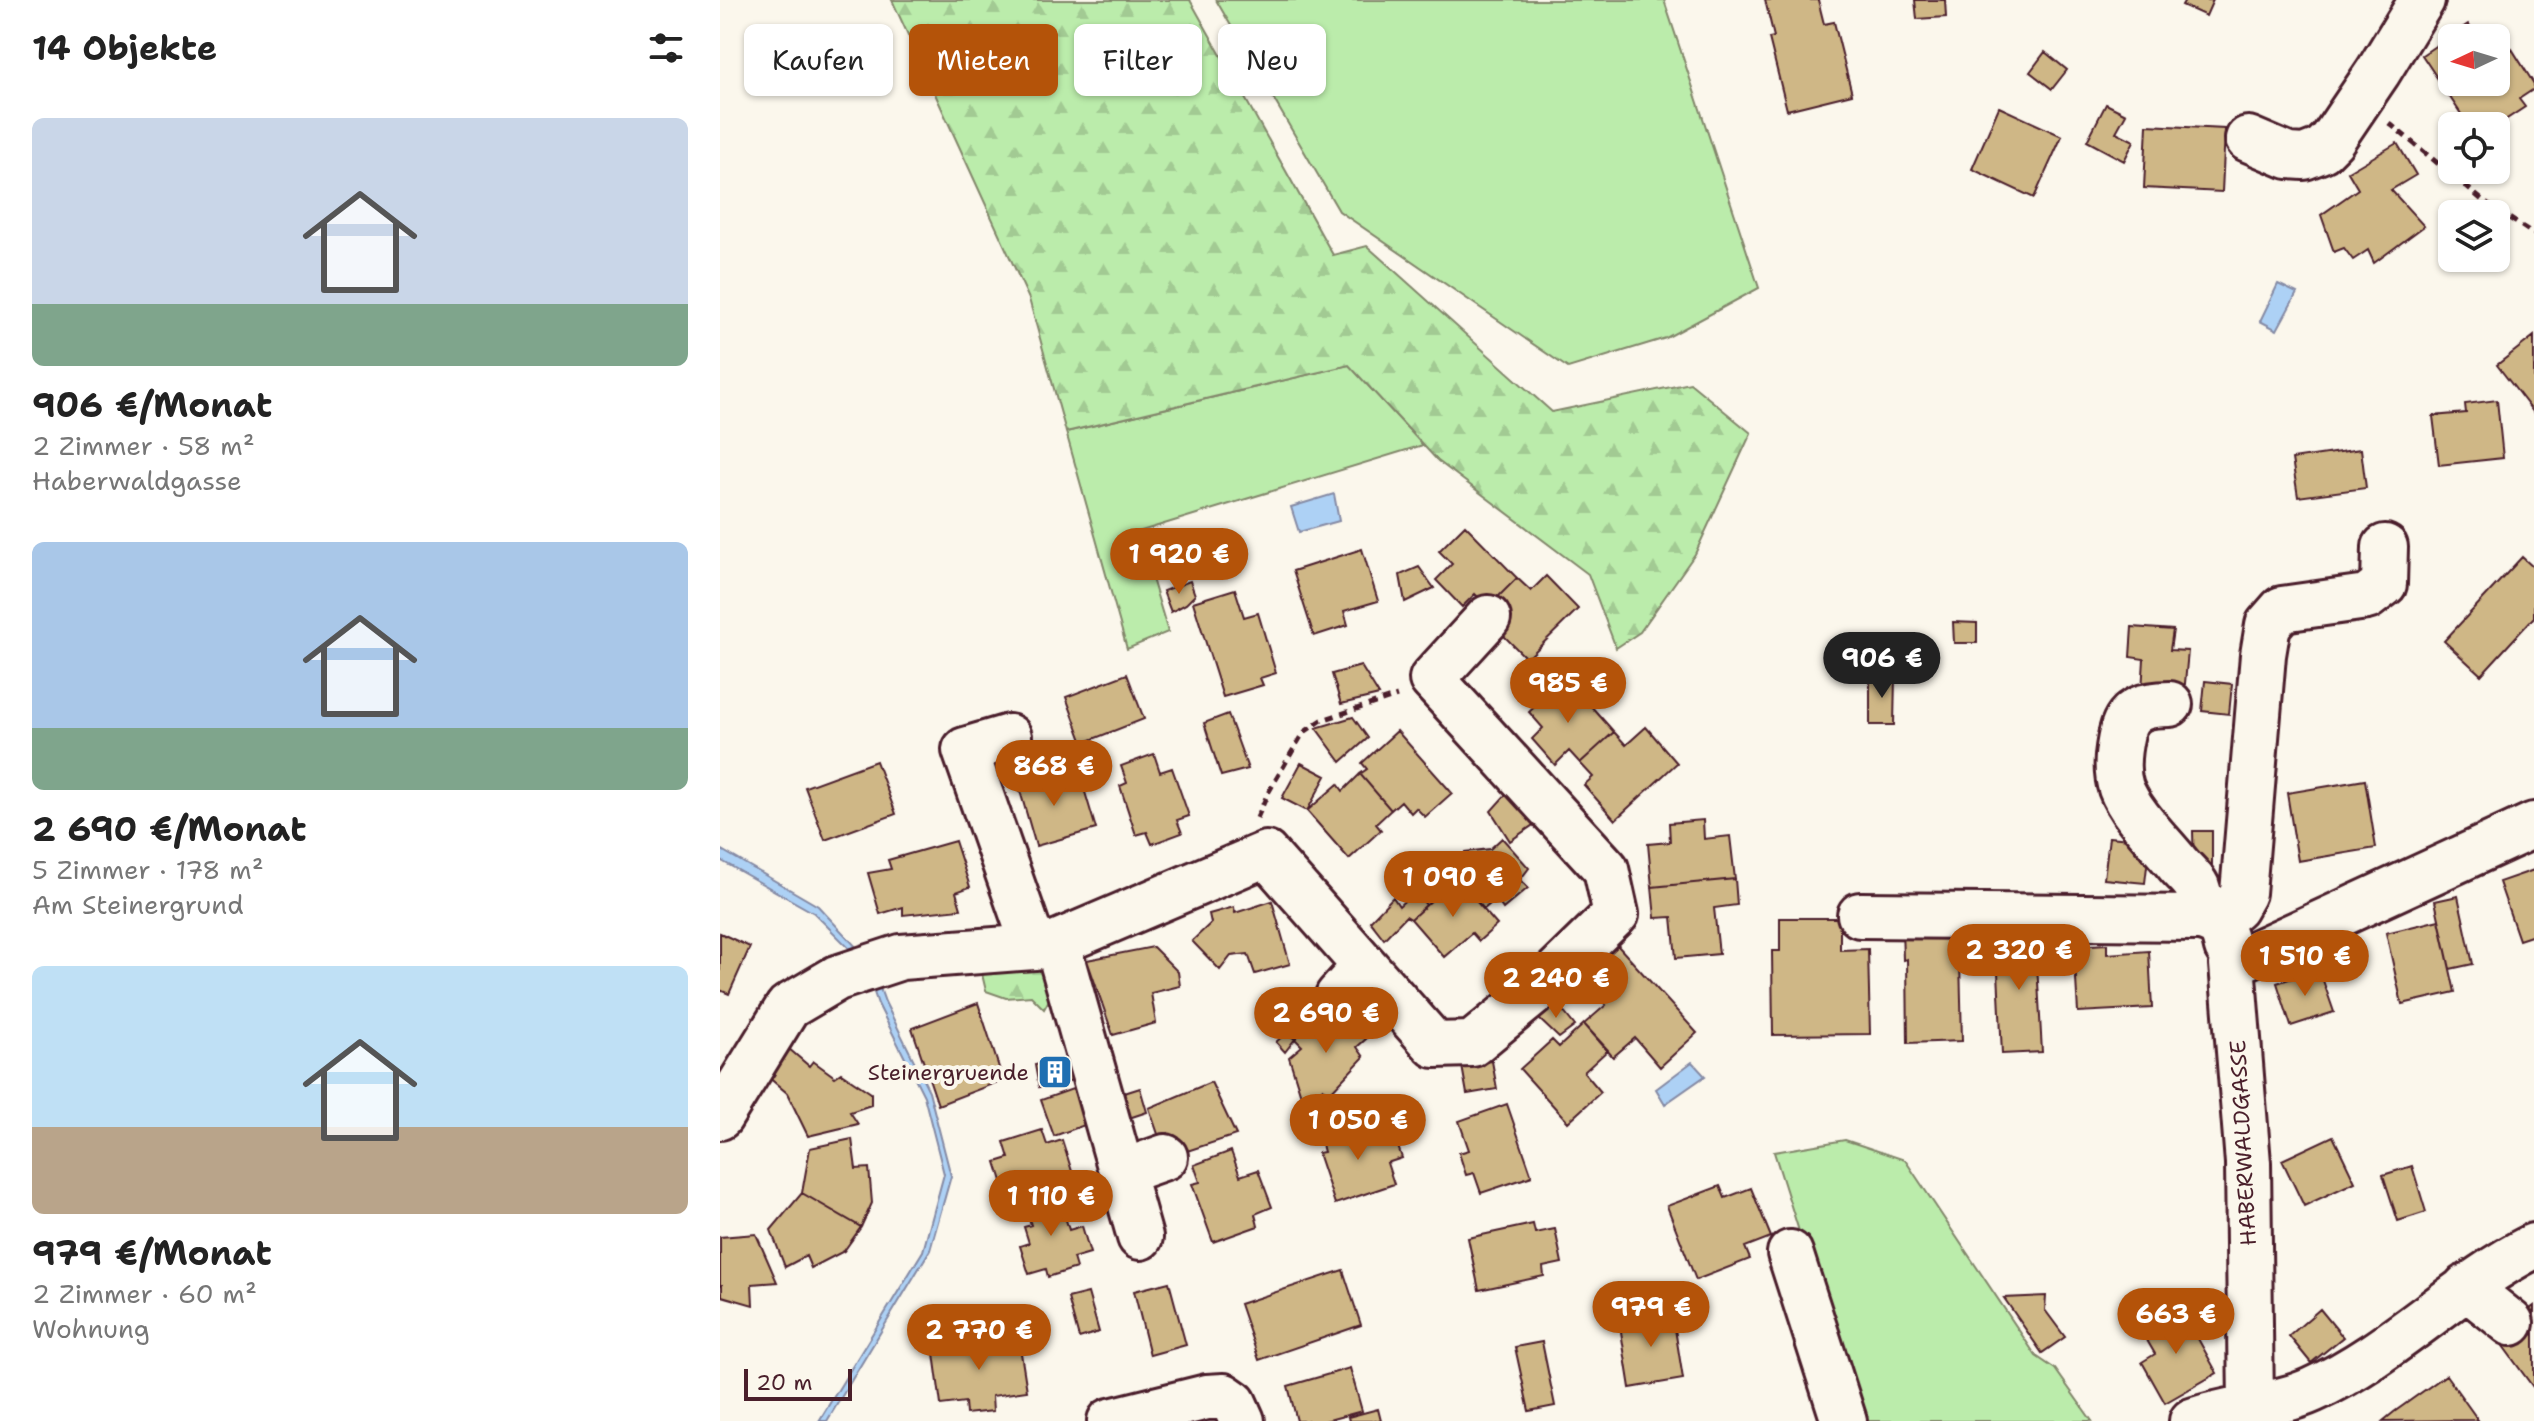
<!DOCTYPE html>
<html lang="de">
<meta charset="utf-8">
<style>
body{margin:0;font-family:"Shantell Sans",sans-serif;background:#f6f6f6;color:#222;height:100vh;display:flex;flex-direction:column;font-size:30px;white-space:nowrap}
*{box-sizing:border-box;margin:0}
p{font-size:26px;color:#767676}
.icon{flex:none;width:44px;height:44px;fill:none;stroke:currentColor;stroke-width:2;stroke-linecap:round;stroke-linejoin:round}
.map{position:relative;flex:1;overflow:hidden}
.panel{display:flex;flex-direction:column;background:#fff;width:720px}
.panel>*{flex:none}
.guide{position:absolute;left:24px;top:24px;width:760px;height:72px;display:flex;gap:16px}
.needle{width:52px;rotate:266deg}
.fabs{position:absolute;left:1718px;top:24px;display:grid;gap:16px}
.fabs a{display:grid;place-items:center;width:72px;height:72px;border-radius:12px;background:#fff;box-shadow:0 2px 6px #0004;font-size:40px}
.scale{position:absolute;left:24px;bottom:20px;width:108px;box-sizing:border-box;padding-left:8px;border:4px solid #4a1f2b;border-top:0;font-size:22px;line-height:28px;white-space:nowrap;color:#4a1f2b;-webkit-text-stroke:6px #fbf7ec;paint-order:stroke}
.price{position:absolute;translate:-50% -68px;padding:0 18px;border-radius:28px;background:#b45309;color:#fff;font-size:26px;line-height:52px;filter:drop-shadow(0 2px 4px #0008)}
.price::after{content:'';position:absolute;left:50%;top:48px;width:24px;height:18px;margin-left:-12px;background:inherit;clip-path:polygon(0 0,100% 0,50% 100%)}
.price.active{background:#222;color:#fff}
ul{padding:0;list-style:none}
li{display:grid;align-content:center;gap:16px;height:424px;padding:0 32px}
li span{display:grid;place-items:center;height:248px;border-radius:12px;color:#555}
li>.icon{margin-inline-start:auto}
span .icon{width:144px;height:144px;fill:#fffc;stroke-width:1}
li b{font-size:34px}
h2{display:flex;justify-content:space-between;align-items:center;height:96px;padding:0 32px;font-size:34px}
.tag{padding:0 28px;border-radius:12px;background:#fff;box-shadow:0 2px 6px #0004;font-size:28px;line-height:72px}
.tag.active{background:#b45309;color:#fff}
main{display:flex;flex:1;min-height:0}
.map>svg:first-child{display:block}
.green{fill:#bbecab;stroke:#82866b;stroke-width:2}
.forest{fill:url(#forest-firs);stroke:#82866b;stroke-width:2}
.water{fill:#add1f5;stroke:#858aa4;stroke-width:2}
.building{fill:#cfb786;stroke:#4a1f2b;stroke-width:2}
.lines{fill:none;stroke-linecap:round;stroke-linejoin:round}
.minor-casing{stroke:#4a1f2b;stroke-width:50}
.path{stroke:#4a1f2b;stroke-width:5;stroke-dasharray:8 6;stroke-linecap:butt}
.minor{stroke:#fbf7ec;stroke-width:44}
.labels{text-anchor:middle;dominant-baseline:central;stroke-width:8;stroke-linejoin:round;paint-order:stroke}
.poi-label{font-size:22px;fill:#4a1f2b;stroke:#fbf7ec;text-anchor:end}
.street-label{font-size:22px;fill:#4a1f2b;stroke:#fbf7ec}
</style>
<main>
<section class="panel">
<h2>14 Objekte<svg class="icon" aria-label="filters" viewBox="0 0 24 24"><path d="M4 7h16M4 17h16"/><circle cx="9" cy="7" r="2"/><circle cx="15" cy="17" r="2"/></svg></h2>
<ul>
<li><span style="background:linear-gradient(#c9d6e8 75%,#7fa58c 0)"><svg class="icon" aria-label="home" viewBox="0 0 24 24"><path d="M3 11l9-7 9 7M6 9v11h12V9"/></svg></span><div><b>906 €/Monat</b><p>2 Zimmer · 58 m²</p><p>Haberwaldgasse</p></div></li>
<li><span style="background:linear-gradient(#a9c7e8 75%,#7fa58c 0)"><svg class="icon" aria-label="home" viewBox="0 0 24 24"><path d="M3 11l9-7 9 7M6 9v11h12V9"/></svg></span><div><b>2 690 €/Monat</b><p>5 Zimmer · 178 m²</p><p>Am Steinergrund</p></div></li>
<li><span style="background:linear-gradient(#bfe0f5 65%,#b9a48a 0)"><svg class="icon" aria-label="home" viewBox="0 0 24 24"><path d="M3 11l9-7 9 7M6 9v11h12V9"/></svg></span><div><b>979 €/Monat</b><p>2 Zimmer · 60 m²</p><p>Wohnung</p></div></li>
</ul>
</section>
<div class="map">
<svg width="1814" height="1421" viewBox="0 0 1814 1421">
<defs>
<pattern id="forest-firs" width="22" height="20" patternUnits="userSpaceOnUse" patternTransform="scale(2)"><rect width="22" height="20" fill="#bbecab"/><path d="M5 1l3.5 6h-7zM16 11l3.5 6h-7z" fill="#a2ca93"/></pattern>
</defs>
<rect width="100%" height="100%" fill="#fbf7ec"/>
<filter id="ink" filterUnits="userSpaceOnUse"><feTurbulence type="fractalNoise" baseFrequency=".0125" numOctaves="2"/><feDisplacementMap in="SourceGraphic" scale="16" xChannelSelector="R" yChannelSelector="G"/><feConvolveMatrix kernelMatrix="1 2 1 2 8 2 1 2 1" color-interpolation-filters="sRGB"/></filter>
<g filter="url(#ink)">
<!-- green -->
<path class="green" d="M496,0H944L1039,288L946,338L848,368L619,211Z
M629,365L703,445L418,532L448,632L407,649L346,432Z
M1125,1140L1185,1160L1316,1356L1335,1369L1372,1421H1139L1054,1152Z"/>
<!-- forest -->
<path class="forest" d="M172,0H470L613,255L647,246L832,412L970,383L1031,433L975,554L920,632L896,648L868,574L718,461L629,365L346,432L309,299Z
M306,956L328,975L334,991L324,1009L311,996L286,998L266,991L261,970Z"/>
<!-- water -->
<path class="water" d="M1558,284L1577,293L1557,330L1540,321Z
M614,494L619,521L579,532L571,507Z
M0,849L98,906L140,951L157,980L165,1002L209,1091L231,1176L210,1250L107,1421H99L203,1251L224,1174L204,1096L158,1004L149,978L133,952L94,913L0,860Z
M972,1062L985,1076L945,1104L936,1089Z"/>
<!-- building -->
<path class="building" d="M1045,0H1098L1104,24L1114,22L1132,94L1067,110L1049,38L1054,37Z
M1195,0H1225L1226,17L1197,19Z
M1465,0H1493L1486,16L1462,5Z
M1748,24L1758,38H1732V82H1776V59L1792,49L1814,84V89L1799,99L1805,107L1776,126H1749L1702,55Z
M1325,52L1347,70L1332,89L1310,72Z
M1386,104L1406,114L1396,132L1414,141L1404,161L1367,141Z
M1279,107L1342,136L1314,198L1252,169Z
M1427,125L1505,129L1502,192L1424,188Z
M1677,143L1696,175L1671,190L1704,226L1654,263L1648,250L1633,260L1624,248L1614,252L1601,215L1638,189L1628,172Z
M1814,336V413L1777,365Z
M1777,400L1783,458L1719,465L1713,416L1746,413L1745,404Z
M1641,449L1646,488L1578,497L1572,459Z
M745,525L797,578L768,607L755,594L742,607L716,580L732,564L719,551Z
M642,549L658,601L624,611L628,625L594,636L573,571Z
M1802,557L1814,568V617L1761,675L1724,641Z
M699,567L714,588L685,602L680,575Z
M826,576L858,609L807,659L774,626L768,607L797,578L811,591Z
M470,581L475,595L466,604L451,612L443,591Z
M515,589L524,617L538,613L556,673L540,678L543,685L503,697L473,602Z
M1233,622L1257,623V643H1234Z
M1412,627L1453,630L1450,650L1468,651L1464,694L1422,691L1424,659L1410,657Z
M641,666L659,695L621,704L612,674Z
M407,674L424,719L363,743L346,697Z
M1150,675L1175,676L1174,725H1150Z
M846,678L894,732L860,763L849,751L835,765L812,739L823,728L809,712Z
M1485,681L1512,684L1509,714L1482,711Z
M508,714L528,769L501,776L484,723Z
M633,717L648,738L621,762L596,728Z
M926,727L957,763L895,820L864,785L873,777L860,763L894,732L906,745Z
M677,731L732,793L705,817L696,808L691,813L681,801L671,810L640,774L647,769L642,763Z
M434,754L440,772L452,768L469,816L457,820L462,833L432,844L427,832L416,835L400,786L407,783L401,766Z
M156,761L176,814L105,840L85,787Z
M581,763L606,776L587,811L562,798Z
M329,767L336,790L362,782L376,829L316,846L296,777Z
M640,774L671,810L656,824L661,830L629,859L587,811L618,784L623,791Z
M1645,780L1656,848L1578,861L1567,793Z
M789,791L819,821L790,841L771,811Z
M983,820L984,839L1010,836L1015,879L932,887L928,844L950,842L949,823Z
M1473,831H1492V868H1474Z
M1389,837L1430,841L1425,883L1384,879Z
M782,838L809,868L800,880L808,888L783,909L776,899L764,909L736,878L744,872L745,852L770,849Z
M235,841L250,887L236,892L241,909L183,915V907L160,914L148,873L171,869L168,860Z
M1814,870V935L1799,940L1779,882Z
M736,878L777,925L759,941L752,933L724,957L691,919Z
M1015,879L1017,905L994,908L999,954L956,958L952,917L935,918L932,887Z
M695,891L706,905L691,919L686,916L664,939L650,921L673,897L679,906Z
M1738,896L1753,964L1730,969L1715,901Z
M552,901L570,964L535,974L528,954L511,956L500,970L472,941L491,923L489,914L514,907L515,913Z
M1060,918H1120V950L1148,949L1150,1034L1053,1035L1052,951H1060Z
M1719,920L1735,992L1682,1004L1666,933Z
M1252,925L1253,959H1240L1242,1041L1188,1043L1187,959L1183,960L1182,927Z
M1315,929L1322,1052L1282,1054L1276,931Z
M0,933L30,947L9,994L0,990Z
M1387,944V954L1429,951L1432,1008L1358,1012L1354,946Z
M898,946L977,1033L940,1067L915,1038L893,1057L864,1024L886,1005L862,978Z
M433,947L458,972L460,986L431,993L436,1023L393,1035L367,960Z
M1599,969L1614,1012L1571,1026L1557,983Z
M599,990L623,1008L602,1028L593,1018L577,1036L564,1024Z
M835,1001L855,1026L839,1038L816,1016Z
M258,1003L283,1080L218,1105L192,1028Z
M623,1008L646,1039L637,1047L644,1057L609,1094L603,1088L584,1105L569,1057L582,1046L575,1039L593,1018L602,1028Z
M864,1024L888,1050L864,1072L881,1092L848,1122L800,1069L832,1040L839,1047Z
M566,1033L575,1039L565,1052L556,1042Z
M68,1048L89,1066L93,1061L115,1077L121,1073L151,1093V1105L130,1112L138,1124L88,1136L67,1093L47,1076Z
M349,1058L354,1080L319,1087L315,1065Z
M772,1061L777,1089L747,1094L742,1066Z
M491,1082L516,1135L455,1155L448,1133L439,1137L429,1108Z
M364,1085L376,1121L334,1136L321,1100Z
M420,1088L427,1112L403,1120L395,1096Z
M787,1104L812,1176L761,1193L754,1173L746,1175L739,1153L749,1150L739,1121Z
M639,1125L643,1138L672,1129L682,1158L667,1163L674,1184L615,1204L598,1153L604,1152L600,1137Z
M322,1130L327,1145L342,1140L357,1187L304,1203L301,1192L287,1197L276,1162L289,1158L284,1142Z
M1613,1136L1635,1182L1584,1206L1562,1160Z
M132,1139L136,1169L149,1168L152,1203L141,1227L82,1193L90,1148Z
M511,1151L520,1176L538,1170L552,1207L535,1214L538,1226L493,1242L472,1184L480,1182L474,1165Z
M1692,1166L1706,1212L1678,1221L1663,1175Z
M1000,1186L1005,1198L1031,1188L1051,1237L1025,1247L1030,1259L976,1280L947,1206Z
M82,1193L141,1227L124,1251L91,1268L86,1256L65,1267L51,1230Z
M338,1193L349,1230L362,1226L370,1253L353,1258L356,1268L328,1277L326,1269L309,1274L300,1246L309,1243L304,1227L311,1225L304,1203Z
M813,1224L815,1233L835,1229L842,1263L823,1267L824,1276L759,1290L748,1238Z
M36,1234L57,1282L32,1284L33,1305L2,1296V1285H0V1237Z
M623,1270L641,1325L539,1360L520,1304Z
M449,1282L466,1345L430,1355L414,1291Z
M368,1293L379,1332L359,1338L348,1298Z
M1326,1296L1325,1310L1345,1337L1322,1353L1284,1298Z
M1814,1306V1387H1813L1775,1335Z
M1461,1308L1497,1373L1445,1403L1422,1362L1435,1354L1421,1330Z
M1600,1309L1623,1337L1591,1363L1569,1336Z
M952,1310L963,1379L910,1388L899,1319Z
M298,1334L307,1391L272,1396L273,1411L246,1414L245,1402L221,1405L213,1346Z
M822,1342L835,1406L809,1411L795,1347Z
M630,1368L642,1411L605,1421H577L568,1386Z
M1726,1375L1758,1420L1663,1421L1674,1412Z
M658,1409L661,1421H629L628,1417Z"/>
<g class="lines">
<!-- minor casing -->
<g class="minor-casing">
<path id="minor" d="M1528,139L1568,156L1584,157L1602,150L1612,140L1658,72L1702,0
M1450,704C1428,704 1408,707 1402,732C1398,750 1395,770 1401,788C1410,813 1440,842 1457,863C1463,871 1473,878 1477,887C1481,897 1481,907 1481,918
M289,737L245,750L314,947
M1140,915L1481,918C1500,923 1503,929 1507,947
M1496,922L1515,907L1523,893L1543,655L1548,625L1562,609L1647,597L1664,584L1665,547
M337,943L420,1237
M618,996L645,966
M0,1117L68,1007L117,978L181,957L314,947L337,943L546,854L715,1045L752,1044L820,988L896,914L886,869L712,679L768,618
M402,1172L445,1157
M1070,1253L1124,1421
M1746,1287L1791,1323
M390,1421L487,1397L504,1396L514,1403L522,1421
M1472,1421C1510,1407 1557,1406 1592,1390C1673,1354 1735,1286 1814,1246
M1534,1421L1531,1406L1528,1163L1512,964L1814,825"/>
</g>
<!-- path -->
<path class="path" d="M1669,123L1767,204L1814,234
M537,818L548,793L583,733L602,720L677,696"/>
<!-- minor -->
<use href="#minor" class="minor"/>
</g>
</g>
<!-- icons -->
<defs>
<g id="building-square" transform="scale(1.8)"><rect x="-9" y="-9" width="18" height="18" rx="4" fill="#1f6fb2" stroke="#fbf7ec"/><path d="M-4-6H4V6H1V3H-1V6H-4ZM-2.5-4.3h1.7v1.8h-1.7ZM.8-4.3h1.7v1.8H.8ZM-2.5-1h1.7V.8h-1.7ZM.8-1h1.7V.8H.8Z" fill="#fff"/></g>
</defs>
<g fill-rule="evenodd">
<use href="#building-square" x="335" y="1072"/>
</g>
<g class="labels">
<!-- poi labels -->
<g class="poi-label">
<text x="309" y="1072">Steinergruende</text>
</g>
<!-- street labels -->
<g class="street-label">
<text transform="translate(1523 1143) rotate(-93)">HABERWALDGASSE</text>
</g>
</g>
</svg>
<div class="fabs">
<a><svg class="needle" viewBox="-14 -14 28 28"><path d="M0-13l5 13h-10z" fill="#e53935"/><path d="M0 13l5-13h-10z" fill="#767676"/></svg></a>
<a><svg class="icon" aria-label="locate" viewBox="0 0 24 24"><circle cx="12" cy="12" r="6"/><path d="M12 2v4M12 18v4M2 12h4M18 12h4"/></svg></a>
<a><svg class="icon" aria-label="layers" viewBox="0 0 24 24"><path d="M12 4l9 5-9 5-9-5zM3 14l9 5 9-5"/></svg></a>
</div>
<div class="scale">20 m</div>
<b class="price" style="left:459px;top:596px">1 920 €</b>
<b class="price active" style="left:1162px;top:700px">906 €</b>
<b class="price" style="left:848px;top:725px">985 €</b>
<b class="price" style="left:334px;top:808px">868 €</b>
<b class="price" style="left:733px;top:919px">1 090 €</b>
<b class="price" style="left:1299px;top:992px">2 320 €</b>
<b class="price" style="left:1585px;top:998px">1 510 €</b>
<b class="price" style="left:836px;top:1020px">2 240 €</b>
<b class="price" style="left:606px;top:1055px">2 690 €</b>
<b class="price" style="left:638px;top:1162px">1 050 €</b>
<b class="price" style="left:331px;top:1238px">1 110 €</b>
<b class="price" style="left:931px;top:1349px">979 €</b>
<b class="price" style="left:1456px;top:1356px">663 €</b>
<b class="price" style="left:259px;top:1372px">2 770 €</b>
<div class="guide">
<a class="tag">Kaufen</a>
<a class="tag active">Mieten</a>
<a class="tag">Filter</a>
<a class="tag">Neu</a>
</div>
</div>
</main>
